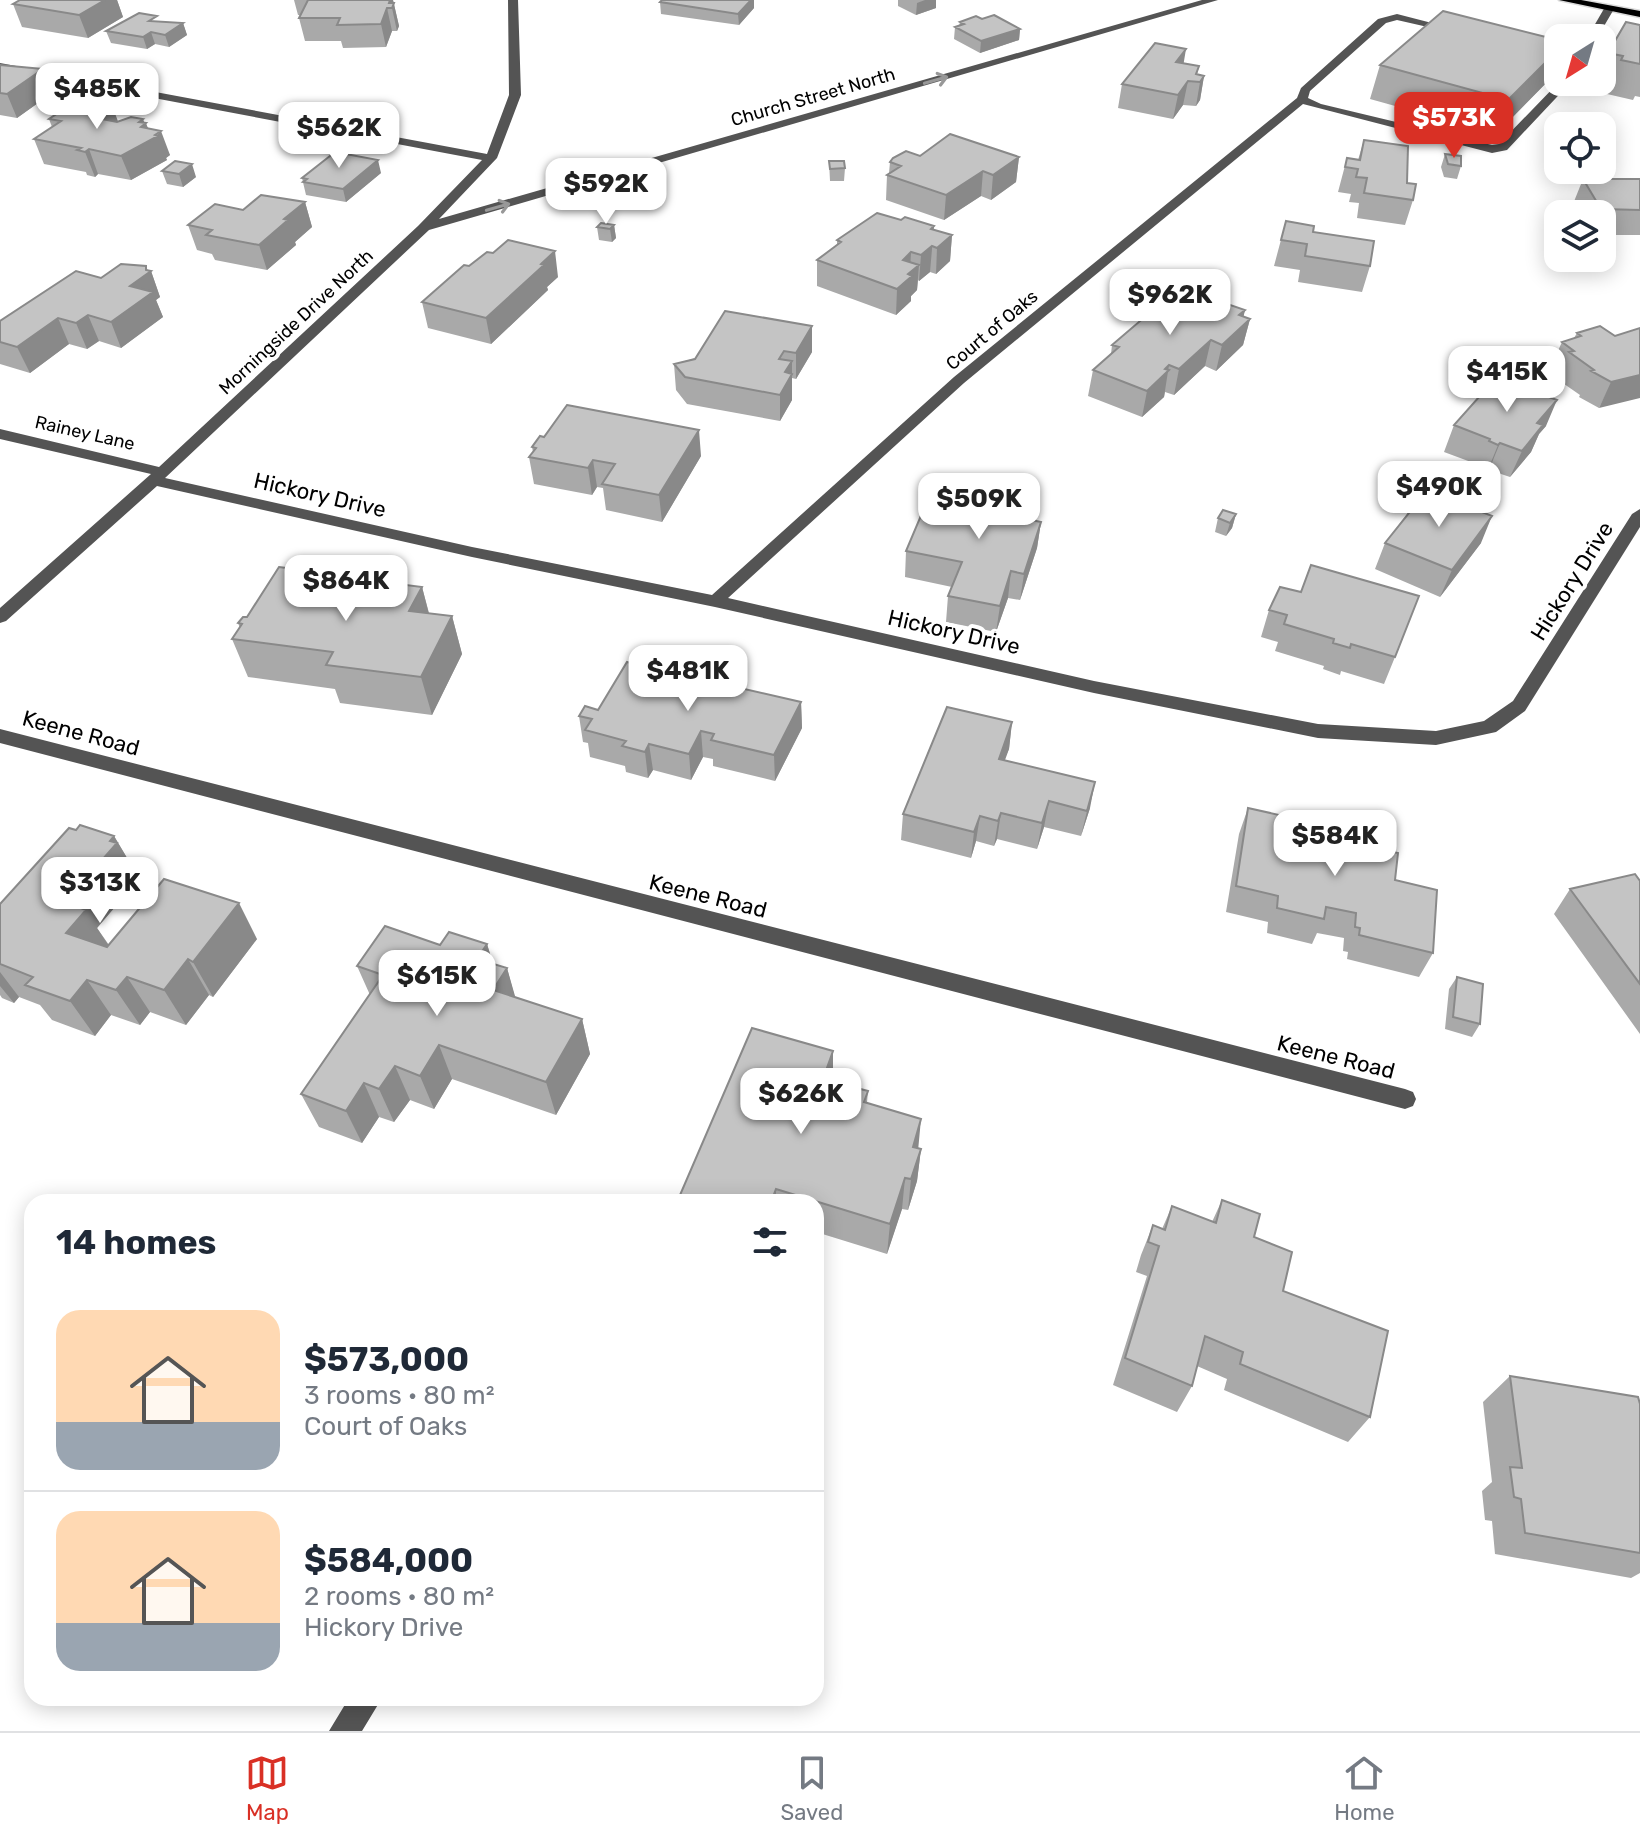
<!DOCTYPE html>
<meta charset="utf-8">
<style>
body{margin:0;font-family:Rubik,sans-serif;background:#f2f2f3;color:#1f2937;height:100vh;display:flex;flex-direction:column;font-size:30px;white-space:nowrap}
*{box-sizing:border-box;margin:0}
p{font-size:26px;color:#747a83}
.icon{flex:none;width:44px;height:44px;fill:none;stroke:currentColor;stroke-width:2;stroke-linecap:round;stroke-linejoin:round}
.map{position:relative;flex:1;overflow:hidden}
.sheet{position:absolute;left:24px;top:1194px;width:800px;height:512px;display:flex;flex-direction:column;background:#fff;border-radius:24px;box-shadow:0 4px 20px #0003}
.sheet>*{flex:none}
.needle{width:52px;rotate:217deg}
.tools{position:absolute;left:1544px;top:24px;display:grid;gap:16px}
.tools a{display:grid;place-items:center;width:72px;height:72px;border-radius:16px;background:#fff;box-shadow:0 4px 20px #0003;font-size:40px}
.price{position:absolute;translate:-50% -68px;padding:0 18px;border-radius:16px;background:#fff;color:#222;font-size:26px;line-height:52px;filter:drop-shadow(0 2px 4px #0008)}
.price::after{content:'';position:absolute;left:50%;top:48px;width:24px;height:18px;margin-left:-12px;background:inherit;clip-path:polygon(0 0,100% 0,50% 100%)}
.price.active{background:#d93025;color:#fff}
ul{padding:0;list-style:none}
li{display:flex;align-items:center;gap:24px;height:200px;padding:0 32px}
li+li{border-top:2px solid #e0e1e3}
li span{display:grid;place-items:center;flex:none;width:224px;height:160px;border-radius:24px;color:#555}
li>.icon{margin-inline-start:auto}
span .icon{width:96px;height:96px;fill:#fffc;stroke-width:1}
li b{font-size:34px}
h2{display:flex;justify-content:space-between;align-items:center;height:96px;padding:0 32px;font-size:34px}
.tab-bar{display:flex;justify-content:space-around;align-items:center;height:112px;border-top:2px solid #e0e1e3;background:#fff;font-size:22px;color:#747a83}
.tab-bar a{display:grid;justify-items:center;gap:4px}
.tab-bar .active{color:#d93025}
.map>svg:first-child{display:block}
.lines{fill:none;stroke-linecap:round;stroke-linejoin:round}
.major-casing{stroke:#dbdbdb;stroke-width:3}
.minor{fill:#545454;fill-rule:evenodd}
.major{fill:#000;fill-rule:evenodd}
.wall{fill:#a9a9a9}
.shaded-wall{fill:#898989}
.building{fill:#c4c4c4;stroke:#898989;stroke-width:2}
.oneway{stroke:#989898}
.labels{text-anchor:middle;dominant-baseline:central;stroke-width:8;stroke-linejoin:round;paint-order:stroke}
.far-street-label{font-size:18px;fill:#000;stroke:#fff}
.street-label{font-size:22px;fill:#000;stroke:#fff}
</style>
<div class="map">
<svg width="1640" height="1731" viewBox="0 0 1640 1731">
<rect width="100%" height="100%" fill="#fff"/>
<g class="lines">
<!-- major casing -->
<g class="major-casing">
<path id="major" d="M1559,0H1581L1640,11V17Z"/>
</g>
<!-- minor -->
<path class="minor" d="M508,0H518L521,95L497,158L439,219L1202,0H1218L429,230L165,478L472,547L712,595L954,377L1297,98L1301,88L1378,19L1397,14L1459,30L1454,33L1397,20L1386,23L1310,91L1308,98L1321,104L1492,145L1499,144L1559,82H1571L1507,150L1492,153L1303,104L964,383L728,598L1094,681L1318,724L1436,731L1484,721L1513,701L1632,514L1640,509V527L1525,711L1496,732L1436,745L1318,738L1094,693L715,607L472,557L157,486L6,621L0,623V608L151,474L0,439V429L159,467L418,226L482,160L0,69V63L487,154L509,95Z
M1605,7L1614,9L1597,38H1587Z
M0,729L1405,1089L1413,1092L1416,1099L1413,1106L1405,1109L0,743Z
M349,1698H382L362,1731H329Z"/>
<!-- major -->
<use href="#major" class="major"/>
</g>
<!-- wall -->
<path class="wall" d="M20,0H117L123,17L88,38L22,27L13,4Z
M294,0H393L399,26L397,31H392L386,47L343,48L341,41H305L299,18L301,15H298Z
M898,0H936V8L916,15L898,6Z
M660,2L754,8L739,25L661,14Z
M982,19L1020,29L1019,40L980,53L954,39L955,27L959,26L960,22Z
M159,22L183,23L187,35L169,47L155,44L147,49L111,43L106,31Z
M1640,25V97L1635,96L1633,100L1607,94L1608,90L1594,87L1596,82H1602V68L1608,53Z
M1184,63L1199,66L1197,75L1204,76L1200,100L1196,106L1183,105L1173,119L1118,108L1122,84Z
M0,65L52,93L17,118L0,115Z
M1380,65L1553,76L1496,134L1370,99Z
M49,119L144,123L170,155L166,158L167,160L131,180L98,174L95,177L87,175L86,172L44,164L34,139L52,127Z
M1364,140L1413,200L1405,225L1357,218L1359,203L1349,202L1351,194L1338,192L1347,158L1358,160Z
M1445,154L1461,166L1457,179L1444,177L1441,167Z
M920,156L1019,157L1016,182L991,200L981,196L944,220L886,200L887,175L889,173L890,162Z
M829,161L845,168L844,181H830Z
M162,171L196,177L183,187L167,184Z
M381,173L346,202L306,195L302,178Z
M1583,179H1640V235H1602V214H1579L1573,204Z
M305,202L312,227L295,242L296,245L267,270L215,260L212,254L197,250L188,225L243,210Z
M901,220L934,226L933,230L952,235L950,261L936,274L930,272L919,281L918,280L917,290L911,296V301L896,315L817,286V260L837,245V240Z
M1286,221L1313,232L1370,266L1362,292L1298,282L1300,270L1274,266Z
M614,225L616,238L612,242L599,240L597,227Z
M146,266L148,271H151L160,297L156,300L163,317L121,348L99,341L87,349L69,344L30,373L0,364V321L101,278Z
M469,266L558,277L547,287L548,290L491,344L428,328L422,302Z
M1152,302L1245,310L1243,317L1250,319L1243,345L1216,371L1205,366L1174,395L1165,392L1164,397L1142,417L1088,396L1093,370L1111,354L1112,345L1142,319L1143,315L1151,307Z
M812,326V352L796,379L792,378V400L780,421L687,404L676,390L674,364Z
M1640,328L1599,408L1579,397L1580,395L1557,379L1559,374L1550,368L1562,342L1574,338L1577,333L1615,336Z
M1454,425L1546,426L1539,434L1531,452L1510,477L1489,470L1487,472L1477,468L1479,465L1444,452Z
M532,447L701,456L662,522L606,510L603,488L597,487L592,495L534,484L529,457L533,452Z
M1026,493L1023,518L1041,522L1037,548L1020,600L1008,598L996,632L946,622L948,596L952,587L905,577L906,551L972,507Z
M1410,506L1481,543L1440,597L1375,569L1385,543L1407,514Z
M1236,514L1232,528L1226,536L1215,532L1218,518Z
M422,587L429,613L452,616L462,654L432,715L340,703L335,689L248,677L232,639L240,628L238,623L247,617L330,592L350,594Z
M1280,587L1395,657L1384,684L1341,671L1340,675L1323,669L1324,666L1275,651L1278,642L1261,637L1269,610Z
M801,702L802,728L775,781L713,766V759L703,757L691,780L653,770L648,778L626,772L625,766L590,757L588,743L583,742L579,716L598,710Z
M1012,722L1009,749L1004,760L1090,808L1081,836L1044,827L1037,849L997,839L994,846L976,841L971,858L901,840L903,814Z
M1248,808L1376,848L1395,880L1433,953L1419,977L1347,959L1348,952L1343,951L1344,938L1317,933L1312,944L1267,933L1268,922L1226,912L1239,834Z
M76,830L114,836L136,873L135,874L138,880L97,928L109,945L257,939L213,997L209,995L186,1025L150,1012L140,1025L111,1015L95,1036L52,1020L40,1005L19,997L14,1003L2,998L0,995V904Z
M1640,881V1034L1554,914L1570,889Z
M487,944L493,964L507,968L515,998L582,1019L590,1054L556,1115L452,1079L434,1109L410,1100L394,1122L379,1117L362,1143L319,1127L301,1094L370,995L357,966L440,945Z
M1457,977L1480,1024L1472,1037L1445,1029L1449,989Z
M833,1051V1081L868,1091L867,1102L918,1148L921,1149L917,1181L908,1210L902,1209L887,1254L816,1232V1202H677Z
M1222,1200L1254,1237L1283,1291L1370,1417L1348,1442L1224,1390L1227,1379L1197,1366L1192,1386L1177,1412L1113,1385L1147,1276L1136,1272L1141,1255L1153,1225L1162,1229L1172,1206L1212,1222Z
M1510,1376L1640,1404V1573L1631,1578L1495,1554L1492,1521L1485,1520L1482,1491L1492,1482L1483,1402Z"/>
<!-- shaded-wall -->
<path class="shaded-wall" d="M105,0H117L123,17L88,38L79,15Z
M390,0H393L399,26L397,31L392,8L389,3Z
M751,0H754V8L739,25L738,14Z
M925,0H936V8L916,15L917,3Z
M387,8L392,31L386,47L381,24Z
M183,23L187,35L169,47L165,35Z
M1020,29L1019,40L980,53L981,41Z
M151,32L155,44L147,49L143,37Z
M1186,49L1182,73L1176,62Z
M1558,50V62L1553,76L1496,134L1508,100Z
M43,69L52,93L17,118L7,94Z
M1204,76L1200,100L1196,106L1200,82Z
M1188,81L1183,105L1173,119L1178,95Z
M113,108L122,132L97,118Z
M143,119L145,124L146,123L152,139L161,131L170,155L166,158L167,160L131,180L121,156L139,122Z
M89,149L98,174L95,177L85,152Z
M1019,157L1016,182L991,200L993,175Z
M378,160L381,173L346,202L343,189Z
M192,164L196,177L183,187L179,174Z
M983,171L981,196L944,220L946,195Z
M305,202L312,227L295,242L296,245L267,270L259,245L284,219Z
M614,225L616,238L612,242L610,229Z
M934,226L930,272L919,281L921,255L931,229Z
M952,235L950,261L936,274L937,248Z
M555,251L558,277L547,287L548,290L491,344L486,318Z
M911,252L910,272L919,265L917,290L911,296V301L896,315L897,289L903,260Z
M146,266L148,273L151,271L160,297L156,300L163,317L121,348L111,322L130,286Z
M1245,310L1241,328L1250,319L1243,345L1216,371L1222,345L1239,315Z
M88,315L99,341L87,349L76,323Z
M58,318L69,344L30,373L17,347Z
M812,326V352L796,379V353Z
M1211,340L1205,366L1174,395L1179,369Z
M792,361V400L780,421V395L785,372Z
M1169,365L1164,397L1142,417L1147,391Z
M1640,375V398L1599,408L1611,382Z
M1557,400L1546,426L1539,434L1531,452L1510,477L1522,451L1537,423Z
M699,430L701,456L662,522L659,495Z
M1500,443L1489,470L1487,472L1498,445Z
M593,460L597,487L592,495L588,468Z
M1026,493L1023,519L1017,517Z
M1236,514L1232,528L1226,536L1230,523Z
M1492,516L1481,543L1440,597L1452,570Z
M1041,522L1037,548L1020,600L1024,574Z
M1011,571L1008,598L996,632L1000,606Z
M324,573L337,611L313,590Z
M422,587L432,626L409,611Z
M452,616L462,654L432,715L421,677Z
M801,702L802,728L775,781L774,755Z
M1012,722L1009,749L996,785L999,759Z
M701,731L703,757L691,780L689,754Z
M649,744L653,770L648,778L645,752Z
M1095,782L1090,808L1081,836L1087,811Z
M1049,801L1044,827L1037,849L1042,823Z
M1001,813L997,839L994,846L998,821Z
M980,816L976,841L971,858L974,832Z
M114,836L136,873L135,874L138,880L97,928L109,946L90,968L66,933L65,902Z
M239,903L257,939L213,997L193,962Z
M487,944L498,980L477,959Z
M188,959L209,995L186,1025L164,990Z
M507,968L517,1003L493,990Z
M0,972L19,997L14,1003L0,986Z
M127,977L150,1012L140,1025L116,990Z
M87,980L111,1015L95,1036L70,1001Z
M582,1019L590,1054L556,1115L546,1082Z
M439,1045L452,1079L434,1109L420,1076Z
M833,1051V1085L823,1079Z
M395,1066L410,1100L394,1122L379,1089Z
M364,1083L379,1117L362,1143L346,1111Z
M921,1119L918,1151L913,1147Z
M921,1149L917,1181L908,1210L911,1179Z
M905,1178L902,1209L887,1254L890,1224Z
M776,1189V1202H771Z"/>
<!-- building -->
<path class="building" d="M20,0H105L79,15L13,4Z
M308,0H390L389,3H394L392,8H387L381,24L337,25L340,18H299Z
M662,0H751L738,14L660,2Z
M1443,11L1558,40V50L1508,100L1380,65Z
M139,13L157,16L149,21L183,23L165,35L151,32L143,37L106,31Z
M994,15L1020,29L981,41L955,27L964,24L960,22L976,16L982,19Z
M1626,22L1640,25V64L1621,60L1623,56L1608,53Z
M1155,43L1186,49L1176,62L1199,66L1196,74L1204,76L1200,82L1188,81L1178,95L1122,84Z
M0,65L43,69L7,94L0,93Z
M76,101L113,108L97,118L117,122L131,117L143,119L139,122L146,123L141,127L161,131L155,135L158,136L121,156L89,149L85,152L77,150L81,148L34,139L61,121L49,119Z
M950,134L1019,157L993,175L983,171L946,195L887,175L901,166L890,162L893,158L906,151L920,156Z
M1364,140L1408,146L1407,183L1416,184L1413,200L1364,193L1367,178L1356,177L1358,169L1345,167L1347,158L1360,160Z
M335,152L378,160L343,189L303,182L307,179L302,178Z
M1445,154L1461,156V166L1448,164Z
M175,161L192,164L179,174L162,171Z
M829,161H844L845,168L830,169Z
M1583,179H1640V210L1601,209Z
M261,195L305,202L284,219L288,220L259,245L206,235L212,230L188,225L215,204L243,210Z
M877,213L901,220L905,217L934,226L931,229L952,235L937,248L932,246L921,255L911,252L903,260L919,265L908,274L912,276L897,289L817,260L841,242L837,240Z
M1286,221L1314,226L1313,232L1374,241L1370,266L1305,256L1307,244L1281,240Z
M601,223L614,225L610,229L597,227Z
M508,240L555,251L541,264L544,265L486,318L422,302L464,265L469,266L487,252L493,253Z
M121,264L146,266V270L151,271L130,286L153,292L111,322L88,315L76,323L58,318L17,347L0,342V321L76,271L101,278Z
M1172,285L1245,310L1239,315L1250,319L1222,345L1211,340L1179,369L1169,365L1165,369L1169,370L1147,391L1093,370L1119,347L1112,345L1146,316L1143,315L1156,303L1152,302Z
M725,311L812,326L796,353L784,351L779,359L792,361L785,372L792,374L780,395L685,377L674,364L695,359Z
M1600,326L1615,336L1640,328V375L1611,382L1591,371L1594,370L1569,352L1574,351L1562,342L1581,336L1577,333Z
M1496,378L1557,400L1537,423L1543,425L1522,451L1500,443L1498,445L1489,441L1490,439L1454,425Z
M567,405L699,430L659,495L602,484L615,464L593,460L588,468L529,457L536,448L532,447L540,436L544,437Z
M982,484L1026,493L1017,517L1041,522L1024,574L1011,571L1000,606L948,596L962,562L906,551L928,499L972,507Z
M1425,489L1492,516L1452,570L1385,543L1413,508L1410,506Z
M1223,510L1236,514L1230,523L1218,518Z
M1311,565L1419,596L1395,657L1351,644L1350,648L1333,643L1334,639L1284,624L1287,615L1269,610L1280,587L1301,592Z
M279,567L324,573L313,590L350,594L359,579L422,587L409,611L452,616L421,677L326,665L333,652L232,639L242,624L238,623L243,617H247Z
M627,662L801,702L774,755L711,740L714,734L701,731L689,754L649,744L645,752L622,746L626,741L585,730L592,719L579,716L585,706L598,710Z
M947,707L1012,722L999,759L1095,782L1087,811L1049,801L1042,823L1001,813L998,821L980,816L974,832L903,814Z
M1248,808L1377,837L1376,848L1398,853L1395,880L1437,890L1433,953L1359,935L1360,928L1355,927L1356,913L1326,907L1324,919L1277,908L1278,896L1236,886Z
M80,825L114,836L110,841L117,843L65,902L86,910L66,933L107,947L164,879L239,903L193,962L188,959L164,990L127,977L116,990L87,980L70,1001L25,985L33,977L0,964V904L69,828L76,830Z
M1635,874L1640,881V984L1570,889Z
M385,926L440,945L449,932L487,944L477,959L507,968L493,990L582,1019L546,1082L439,1045L420,1076L395,1066L379,1089L364,1083L346,1111L301,1094L383,975L357,966Z
M1457,977L1483,984L1480,1024L1453,1017Z
M752,1028L833,1051L823,1079L868,1091L864,1102L921,1119L913,1147L921,1149L911,1179L905,1178L890,1224L776,1189L771,1202H677Z
M1222,1200L1260,1214L1254,1237L1292,1252L1283,1291L1388,1331L1370,1417L1240,1364L1243,1352L1205,1336L1192,1386L1125,1358L1159,1246L1148,1242L1153,1225L1165,1230L1172,1206L1216,1223Z
M1510,1376L1638,1397L1640,1404V1553L1525,1533L1521,1499L1514,1497L1510,1467L1522,1468Z"/>
<!-- one-way arrows -->
<defs><path id="oneway-shaft" d="M-6 0H5M1.5-3L5.5 0L1.5 3" fill="none" stroke-width="1.6" stroke-linecap="round" stroke-linejoin="round" transform="scale(2)"/></defs>
<g class="oneway">
<use href="#oneway-shaft" transform="translate(936 80) rotate(-16)"/>
<use href="#oneway-shaft" transform="translate(498 207) rotate(-16)"/>
</g>
<g class="labels">
<!-- far-street labels -->
<g class="far-street-label">
<text transform="translate(813 97) rotate(-16)">Church Street North</text>
<text transform="translate(296 322) rotate(-43)">Morningside Drive North</text>
<text transform="translate(992 330) rotate(-40)">Court of Oaks</text>
<text transform="translate(85 433) rotate(13)">Rainey Lane</text>
</g>
<!-- street labels -->
<g class="street-label">
<text transform="translate(320 495) rotate(13)">Hickory Drive</text>
<text transform="translate(1572 581) rotate(-58)">Hickory Drive</text>
<text transform="translate(954 632) rotate(13)">Hickory Drive</text>
<text transform="translate(81 733) rotate(15)">Keene Road</text>
<text transform="translate(708 896) rotate(14)">Keene Road</text>
<text transform="translate(1336 1057) rotate(14)">Keene Road</text>
</g>
</g>
</svg>
<div class="tools">
<a><svg class="needle" viewBox="-14 -14 28 28"><path d="M0-13l5 13h-10z" fill="#e53935"/><path d="M0 13l5-13h-10z" fill="#747a83"/></svg></a>
<a><svg class="icon" aria-label="locate" viewBox="0 0 24 24"><circle cx="12" cy="12" r="6"/><path d="M12 2v4M12 18v4M2 12h4M18 12h4"/></svg></a>
<a><svg class="icon" aria-label="layers" viewBox="0 0 24 24"><path d="M12 4l9 5-9 5-9-5zM3 14l9 5 9-5"/></svg></a>
</div>
<b class="price" style="left:97px;top:131px">$485K</b>
<b class="price active" style="left:1454px;top:160px">$573K</b>
<b class="price" style="left:339px;top:170px">$562K</b>
<b class="price" style="left:606px;top:226px">$592K</b>
<b class="price" style="left:1170px;top:337px">$962K</b>
<b class="price" style="left:1507px;top:414px">$415K</b>
<b class="price" style="left:1439px;top:529px">$490K</b>
<b class="price" style="left:979px;top:541px">$509K</b>
<b class="price" style="left:346px;top:623px">$864K</b>
<b class="price" style="left:688px;top:713px">$481K</b>
<b class="price" style="left:1335px;top:878px">$584K</b>
<b class="price" style="left:100px;top:925px">$313K</b>
<b class="price" style="left:437px;top:1018px">$615K</b>
<b class="price" style="left:801px;top:1136px">$626K</b>
<section class="sheet">
<h2>14 homes<svg class="icon" aria-label="filters" viewBox="0 0 24 24"><path d="M4 7h16M4 17h16"/><circle cx="9" cy="7" r="2"/><circle cx="15" cy="17" r="2"/></svg></h2>
<ul>
<li><span style="background:linear-gradient(#ffd9b3 70%,#9aa5b1 0)"><svg class="icon" aria-label="home" viewBox="0 0 24 24"><path d="M3 11l9-7 9 7M6 9v11h12V9"/></svg></span><div><b>$573,000</b><p>3 rooms · 80 m²</p><p>Court of Oaks</p></div></li>
<li><span style="background:linear-gradient(#ffd9b3 70%,#9aa5b1 0)"><svg class="icon" aria-label="home" viewBox="0 0 24 24"><path d="M3 11l9-7 9 7M6 9v11h12V9"/></svg></span><div><b>$584,000</b><p>2 rooms · 80 m²</p><p>Hickory Drive</p></div></li>
</ul>
</section>
</div>
<nav class="tab-bar">
<a class="active"><svg class="icon" aria-label="map" viewBox="0 0 24 24"><path d="M3 6l6-2 6 2 6-2v14l-6 2-6-2-6 2zM9 4v14M15 6v14"/></svg>Map</a>
<a><svg class="icon" aria-label="saved" viewBox="0 0 24 24"><path d="M7 4h10v16l-5-4-5 4z"/></svg>Saved</a>
<a><svg class="icon" aria-label="home" viewBox="0 0 24 24"><path d="M3 11l9-7 9 7M6 9v11h12V9"/></svg>Home</a>
</nav>
